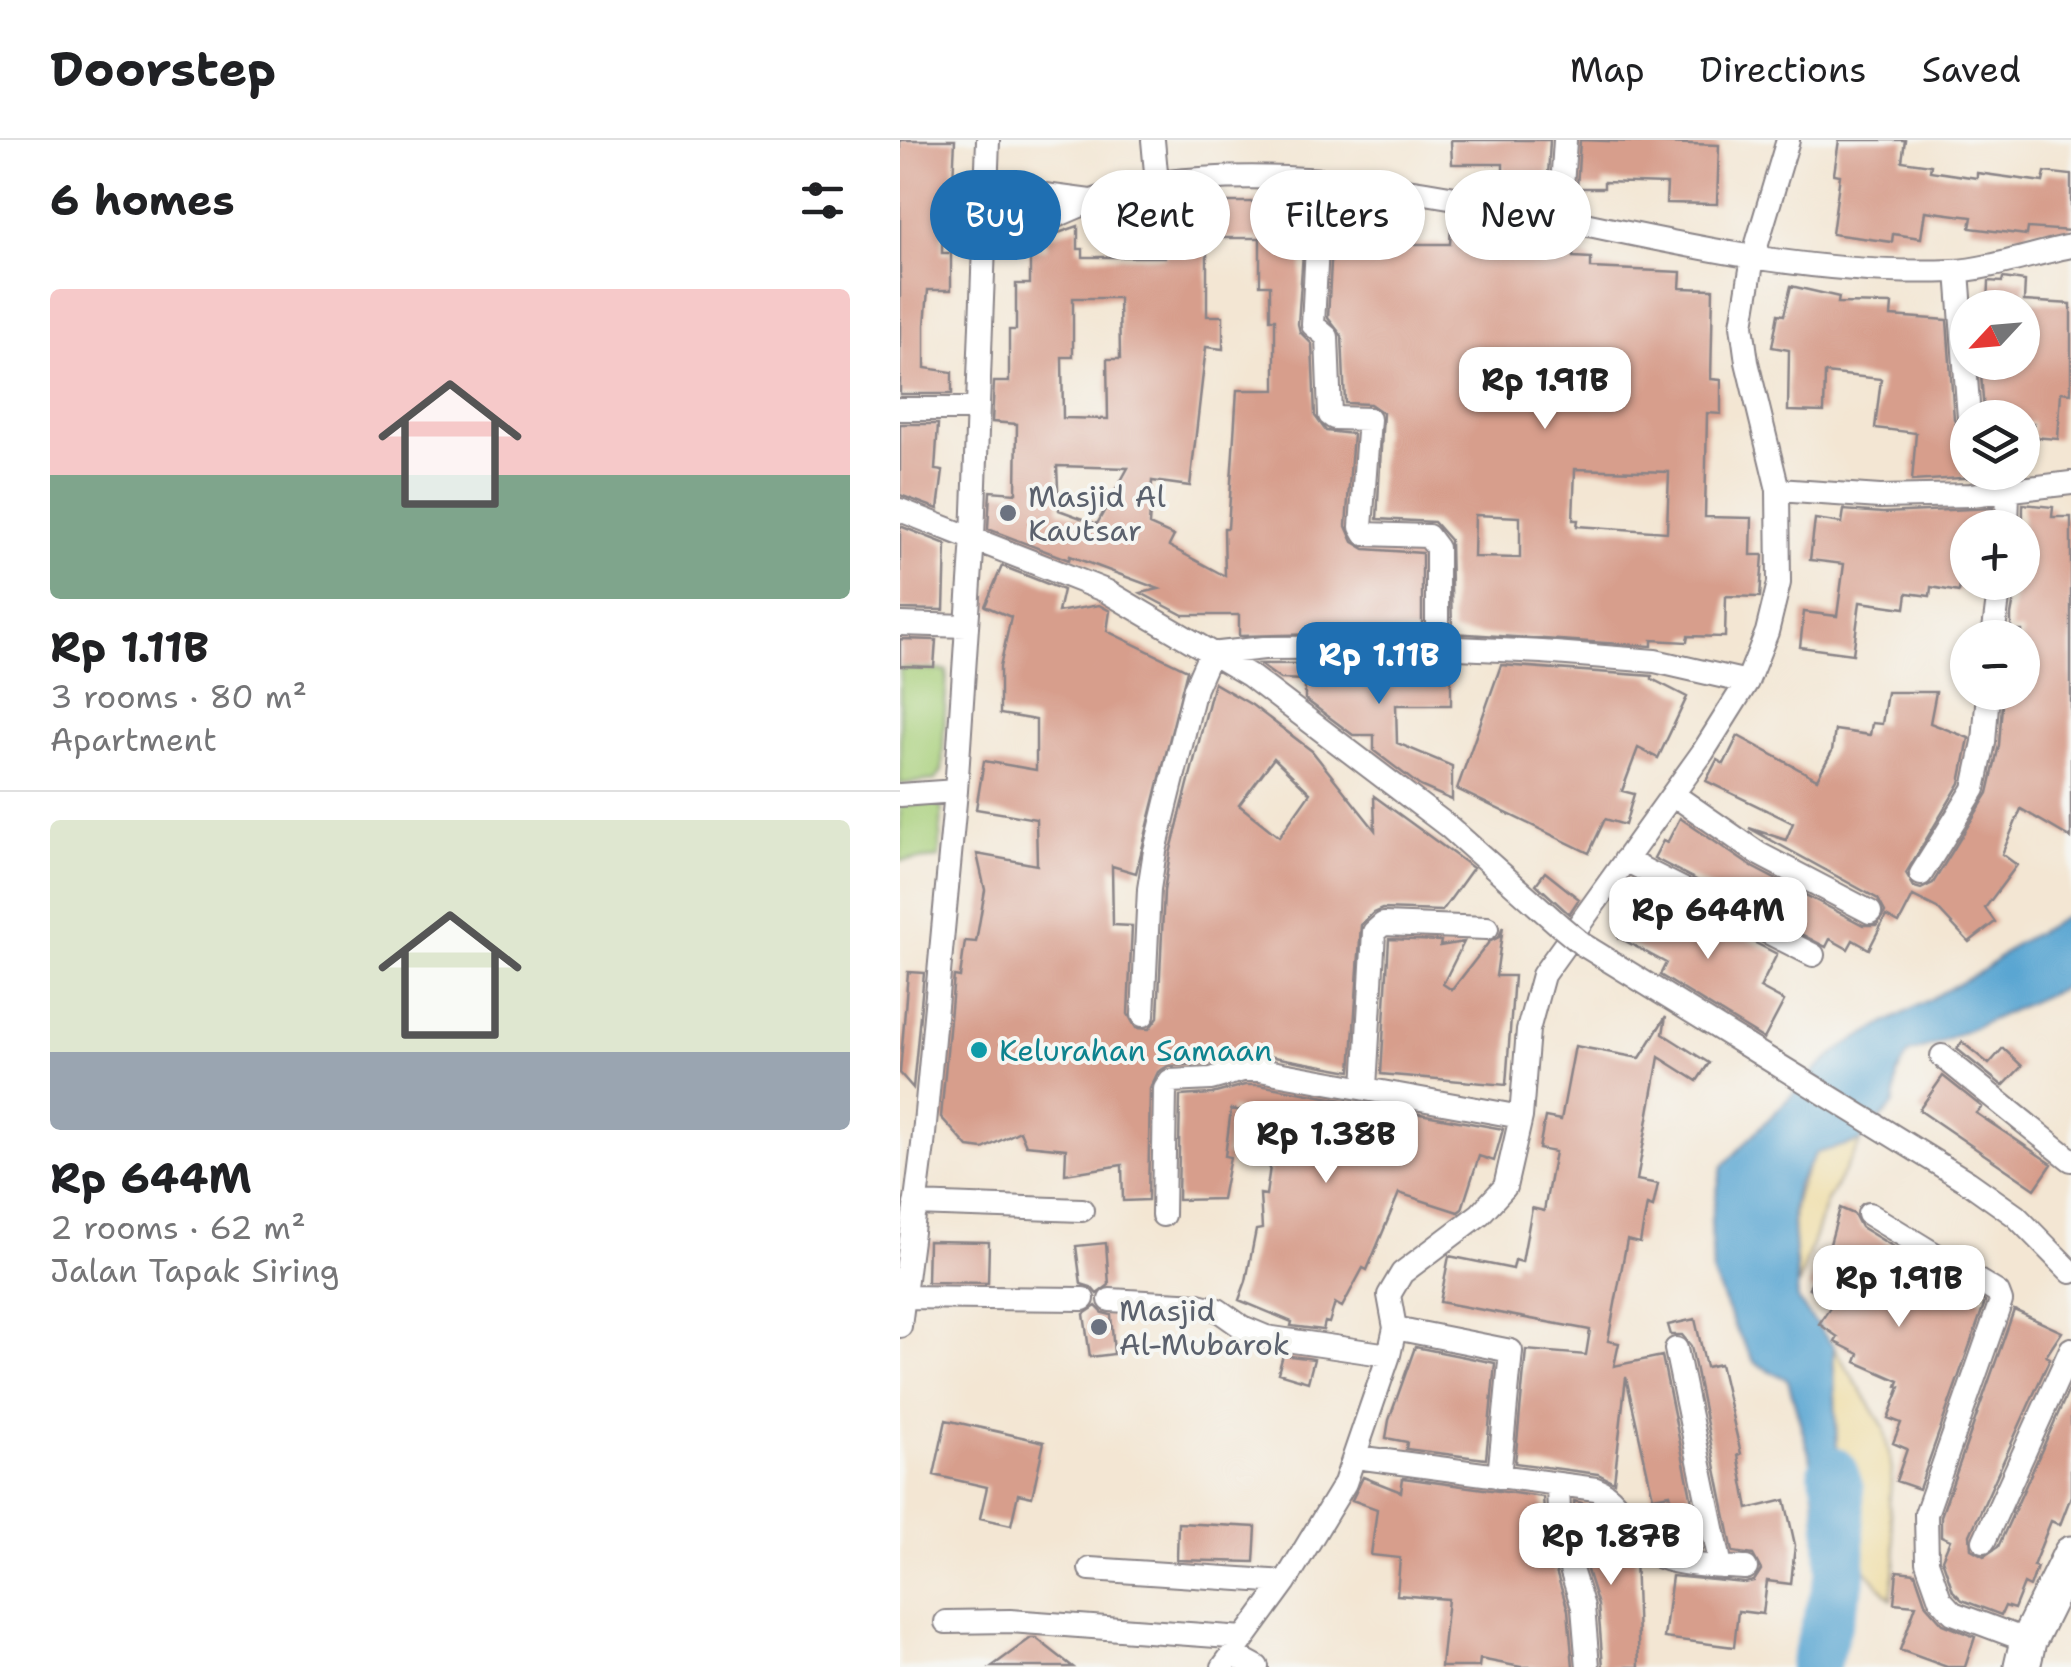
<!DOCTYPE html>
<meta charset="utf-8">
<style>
body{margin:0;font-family:"Shantell Sans",sans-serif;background:#f6f6f6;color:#202124;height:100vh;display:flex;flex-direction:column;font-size:38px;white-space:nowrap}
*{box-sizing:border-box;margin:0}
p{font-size:32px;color:#757577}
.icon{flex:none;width:55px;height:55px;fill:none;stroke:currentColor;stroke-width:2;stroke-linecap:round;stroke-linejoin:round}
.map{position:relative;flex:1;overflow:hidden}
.drawer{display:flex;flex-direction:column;background:#fff;width:900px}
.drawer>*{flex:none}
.top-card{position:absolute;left:30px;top:30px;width:950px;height:90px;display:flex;gap:20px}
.needle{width:65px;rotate:244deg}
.buttons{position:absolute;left:1050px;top:150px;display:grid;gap:20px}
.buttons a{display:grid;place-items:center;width:90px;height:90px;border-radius:50%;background:#fff;box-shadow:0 2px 8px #0004;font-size:50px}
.price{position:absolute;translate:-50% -85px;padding:0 22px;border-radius:20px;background:#fff;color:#222;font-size:32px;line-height:65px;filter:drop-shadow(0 2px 5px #0008)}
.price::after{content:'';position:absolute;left:50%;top:60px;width:30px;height:22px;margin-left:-15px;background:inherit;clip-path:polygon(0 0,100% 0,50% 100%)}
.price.selected{background:#1f6fb2;color:#fff}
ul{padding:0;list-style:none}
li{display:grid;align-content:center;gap:20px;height:530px;padding:0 50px}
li+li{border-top:2px solid #e0e0e0}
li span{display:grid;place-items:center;height:310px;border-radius:10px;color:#555}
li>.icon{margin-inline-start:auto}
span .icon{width:180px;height:180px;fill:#fffc;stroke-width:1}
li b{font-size:42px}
h2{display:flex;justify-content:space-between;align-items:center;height:120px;padding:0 50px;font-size:42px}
.pill{padding:0 35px;border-radius:45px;background:#fff;box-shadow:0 2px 8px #0004;font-size:35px;line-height:90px}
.pill.selected{background:#1f6fb2;color:#fff}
header{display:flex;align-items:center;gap:60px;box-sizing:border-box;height:140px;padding:0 50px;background:#fff;border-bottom:2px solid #e0e0e0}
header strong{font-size:48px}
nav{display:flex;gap:55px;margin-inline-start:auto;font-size:35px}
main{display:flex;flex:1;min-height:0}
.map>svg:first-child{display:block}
.green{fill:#a8cf7a;stroke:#65785a;stroke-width:2.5}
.sand{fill:#eeda9e;stroke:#887e6c;stroke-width:2.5}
.water{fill:#5aa6d2;stroke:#3e6486;stroke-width:2.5}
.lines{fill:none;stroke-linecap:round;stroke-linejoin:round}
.river{stroke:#5aa6d2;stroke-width:50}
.building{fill:#d79e8c;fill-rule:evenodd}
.street-casing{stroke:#8a8487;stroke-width:26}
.primary-casing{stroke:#8a8487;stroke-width:39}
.street{stroke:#fff;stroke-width:22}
.primary{stroke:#fff;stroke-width:35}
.street-bridge-casing{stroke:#8a8487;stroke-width:26;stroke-linecap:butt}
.street-bridge{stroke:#fff;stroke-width:22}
.worship-dot{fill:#6b7280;stroke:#f6f6f2;stroke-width:4}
.culture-dot{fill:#0f9aa8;stroke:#f6f6f2;stroke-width:4}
.labels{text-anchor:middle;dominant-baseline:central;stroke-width:8;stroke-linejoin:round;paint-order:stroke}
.worship-label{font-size:30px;fill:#5b616d;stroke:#f6f6f2;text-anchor:start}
.culture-label{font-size:30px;fill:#0d838f;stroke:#f6f6f2;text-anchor:start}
</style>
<header>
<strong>Doorstep</strong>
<nav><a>Map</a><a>Directions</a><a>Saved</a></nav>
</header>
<main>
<section class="drawer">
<h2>6 homes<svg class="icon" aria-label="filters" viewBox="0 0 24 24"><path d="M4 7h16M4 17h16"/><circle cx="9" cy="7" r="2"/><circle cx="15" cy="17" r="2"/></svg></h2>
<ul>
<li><span style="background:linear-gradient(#f6c9c9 60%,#7fa58c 0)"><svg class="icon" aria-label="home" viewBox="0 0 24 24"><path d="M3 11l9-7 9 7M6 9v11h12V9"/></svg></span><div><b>Rp 1.11B</b><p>3 rooms · 80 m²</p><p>Apartment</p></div></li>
<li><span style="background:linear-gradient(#dfe7d0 75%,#9aa5b1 0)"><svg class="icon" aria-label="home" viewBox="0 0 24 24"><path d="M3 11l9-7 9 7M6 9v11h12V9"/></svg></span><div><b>Rp 644M</b><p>2 rooms · 62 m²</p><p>Jalan Tapak Siring</p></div></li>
</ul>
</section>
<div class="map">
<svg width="1171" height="1527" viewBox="0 0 1171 1527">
<rect width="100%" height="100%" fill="#f6f6f2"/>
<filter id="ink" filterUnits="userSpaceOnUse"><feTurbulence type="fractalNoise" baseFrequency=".01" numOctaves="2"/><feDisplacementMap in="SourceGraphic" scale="20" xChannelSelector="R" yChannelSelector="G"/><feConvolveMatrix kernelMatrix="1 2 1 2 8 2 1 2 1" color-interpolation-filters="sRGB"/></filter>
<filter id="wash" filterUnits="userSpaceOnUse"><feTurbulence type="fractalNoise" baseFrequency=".0048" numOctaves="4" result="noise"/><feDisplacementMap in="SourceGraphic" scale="40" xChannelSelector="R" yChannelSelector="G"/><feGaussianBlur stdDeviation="2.25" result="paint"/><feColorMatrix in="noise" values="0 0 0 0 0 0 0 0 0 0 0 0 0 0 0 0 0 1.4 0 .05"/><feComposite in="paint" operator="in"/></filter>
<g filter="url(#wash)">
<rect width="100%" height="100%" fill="#f3e6d3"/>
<!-- green -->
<path class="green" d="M0,528L47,531L42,631L35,640L0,644Z
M37,663L42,670L39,718L0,721V665Z"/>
<!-- sand -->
<path class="sand" d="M961,1001L926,1063L898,1147C895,1086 883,1068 916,1013Z
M933,1206L984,1287L992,1330L989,1365L996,1419L991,1459L963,1427L951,1398L953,1356L937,1309Z"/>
<!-- water -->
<path class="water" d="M1171,774V844L1037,904L1009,913L997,934L994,964L961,1001L916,1013L897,1044L892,1071L898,1161L933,1206L937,1309L953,1356L951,1398L917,1394L912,1324L888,1240L855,1223L834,1186L813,1135L811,1079L822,1027L919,927L946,905L1085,829L1116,804Z"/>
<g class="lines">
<!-- river -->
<path class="river" d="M914,1527L941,1435L939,1349L933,1332"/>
</g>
<g id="blocks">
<!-- building -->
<path class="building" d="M0,0H55L52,61L43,60L42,113H51V150H28L25,185V228L52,232V254H0Z
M551,0H650L648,36H603V24H552Z
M680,0L819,5L817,64L766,63L767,44L704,42V48H677Z
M939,0H1005L1002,21L1031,25L1030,31L1077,38V33L1143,42L1145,32L1171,35V91L1128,88L1127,95L1070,88L1072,77L1025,71L1021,98L993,94L992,102L932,94L940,35L934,34Z
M367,54L407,55L398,184L400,192L412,204L415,276L426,291L453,294L446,386L453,402L465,409L522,413V492L339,496V475H283L241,453L259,449L170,416L169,420L88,389L90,351L116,353L117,284L92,282L94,242H109V190H116V144H130V110L147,109V97L178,86V109H183V117H265V107L307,108V176H323V209L306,207L290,346L252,341L249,385L274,396L269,406L325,436L324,388H328L337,250H375V179H370V145H360V98H318V62H367ZM173,158H219L220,219H207L208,279L163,278L162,217H173ZM157,326L228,328L197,384L159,370Z
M455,72V94H496V104H550L551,85L600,86L599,97L674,103L673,117L691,118V128L781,132L780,148L813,149L811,239L821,240V274L807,273L805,377L852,378L851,415H863L860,457L826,456L825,497L788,496L787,502L752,500V506L552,493L550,400L534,382L477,379L483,273L470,264L445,263L442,196L428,178L433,86L435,73ZM675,329L769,332L767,392L677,386L678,380H673ZM575,375L620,377V418L574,417Z
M1103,138L1125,141L1124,161L1171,164V253L1161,252L1158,299L1133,297L1134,283H1122V275L1084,272L1080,222H1122V168H1088L1089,141L1102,142Z
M891,146L939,157L938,163L992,164L991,176L1047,180L1054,279L1057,287L1066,292L1060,332L1112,335L1012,341L1016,293L975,288L981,239L925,233L924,272L888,271L889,210L872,207L878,174L884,175Z
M0,284H38L35,330L43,331L38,369L0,355Z
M1123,364L1153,367L1152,377H1171V698L1121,669L1102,714L1117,725L1085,768L1095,782L1069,802L1037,768L1013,756L999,783L986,776L969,809L953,800L948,809L930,799L926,807L754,718L763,701L767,703L780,678L852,727L963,785H977L985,772L978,759L849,688L886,700L893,683L806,641L817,620L824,624L838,596L917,639L932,611L935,590L970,595L972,583L982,584L987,552H1036L1030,583L1069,598L1060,643L1006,733L1014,747L1021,749L1033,743L1088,653L1099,605L1103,552H1122V491H1111V475L1117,442H1122Z
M1093,368L1092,388H1068L1059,452L1031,447L1030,456L1007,453L1005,468L960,462L953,514L900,507L904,472L937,476L944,424L910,420L915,379L942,383L944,370L983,373Z
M0,386L46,404L44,470L0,469Z
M102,426L163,450L158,472L199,465L210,471L207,491L287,530L236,733L212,726L213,785L232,786L228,874L236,888L249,889L258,877L264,751L270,714L314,543L352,565L412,611L475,690L474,656L573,728L542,771L482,769L473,773L461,785L451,931L363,915H343L309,924L268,926L258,932L250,949L248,1060L223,1061L222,1025L165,1034L166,1009L126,1005L120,991L83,1009L68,1007L41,977L54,836L60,837L65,801L76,802L85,750L77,714L137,725L136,679L76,669L84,621L136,630V580L100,574V527L111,477L85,466ZM374,618L410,653L379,697L339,665Z
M0,499L36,500L34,527L0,526Z
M551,523V565H496L497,603L552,626V660L520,646L474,611V595H453L405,559V540L380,539L359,524Z
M601,525L752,536V539L787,557L758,618L738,608L722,651L734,654L725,685L705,679L689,713L557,649Z
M645,732L679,759L669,774L636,744Z
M753,751L877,814L860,848L884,861L864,899L760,835L766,823L718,797L728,778L737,783Z
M603,786L596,836H614L606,945L481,934L489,799L541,801L540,806L564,802L543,844L552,850L589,802L599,797Z
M8,832L24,833L13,948L0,933Z
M766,876L763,894L809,923L797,941L759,917L737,1040L758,1044L753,1067L747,1065L740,1103L727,1100L708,1201L719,1203L714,1226L762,1216L802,1410L782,1408L770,1354L753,1357L726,1237L714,1342L698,1334L615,1323L626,1210L686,1215L690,1190L540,1162L549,1116L613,1129L615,1120L622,1122L632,1068L644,1071L655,1012L639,1009L645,977L661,980L675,906L740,918Z
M1062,902L1089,924L1103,908L1122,926L1103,946L1057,909Z
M1043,936L1082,967L1076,973L1152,1024L1135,1049L1019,970Z
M345,945H359L603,989L594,1021L579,1016L562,1069L558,1072L499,1053L467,1130L463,1128L442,1167L435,1163L429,1183L425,1182L423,1190L391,1186L392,1182L339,1160L346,1141L356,1090L362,1089L360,1054L366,1055L377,978L331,969L325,1016L330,1017L322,1059L278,1060L280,956L312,954Z
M940,1068L954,1074L961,1087L1085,1162L1019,1349L996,1341L1007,1309L993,1303L1001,1283L988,1278L1000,1247L997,1246L999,1241L956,1222L959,1214L935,1202L938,1197L919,1184L935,1160L909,1148L920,1120L925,1122Z
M28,1101L89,1102L88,1143L27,1142Z
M206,1103L209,1145L197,1154L191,1147L181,1144L176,1106Z
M196,1166L203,1173L211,1175L214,1214L190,1217L184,1174Z
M1114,1170L1162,1192L1146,1216L1150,1218L1070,1395L1071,1409L1084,1416L1098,1407L1171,1245V1356L1160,1385L1151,1381L1133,1426L1137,1427L1130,1447L1124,1444L1114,1469L1105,1466L1101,1475L1062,1460L1053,1451L1042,1419L1050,1400L1041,1396V1376Z
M795,1179L806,1227L820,1224L841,1314L838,1315L848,1369L885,1360L895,1405L891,1444L867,1441L863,1474L838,1471L834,1507L764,1498L772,1436L845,1443L854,1441L861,1430L853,1415L833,1412L791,1206L782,1195H771L768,1185Z
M515,1207L595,1223L586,1319L506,1309L507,1302L486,1298L489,1280Z
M383,1215L414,1219L408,1242L378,1233Z
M46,1280L144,1302L132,1357L118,1354L111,1385L80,1378L87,1347L34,1335Z
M463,1337L501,1352L503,1338L643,1357L646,1400L668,1470L673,1527H621L580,1519L579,1527H541L548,1459L497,1455L500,1418L471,1415L477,1369L452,1360Z
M674,1361L697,1367L700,1369L681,1373L717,1392L735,1417L739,1527H703L698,1465L675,1392Z
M278,1383L356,1387L354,1422L277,1420Z
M997,1431L1015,1433L1026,1465L1043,1484L1075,1497L1065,1527H1047L1000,1510L1016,1465L994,1463Z
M131,1498H136L173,1527H91Z"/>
</g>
</g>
<g filter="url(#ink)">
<use href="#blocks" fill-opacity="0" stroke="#8a8487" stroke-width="2.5"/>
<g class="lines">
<!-- street casing -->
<g class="street-casing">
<path id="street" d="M253,0L257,43
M424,40L418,85L413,185L427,197L430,275L434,278L469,279L461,387L465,394L528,396L537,408V507
M85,47L190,61
M660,79L665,0
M82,110C138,86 198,51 259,43C528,8 784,142 1053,131C1085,130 1137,113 1171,106
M1058,131L1069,278
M0,269H76
M878,350L980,357L1071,355L1171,343
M0,370L206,451L349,535L549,687L659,785
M1107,388L1108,350
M0,484L67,486
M1093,498L1100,442
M0,655L56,651
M774,655L859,714L970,772
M725,720L913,815
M1021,734L1074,649L1084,602L1088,552
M682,804L1068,1042L1116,1076L1171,1132
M243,875L249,749L255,711L295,548L310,514L364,508L537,507L642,512L755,521L847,542
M1042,916L1171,1020
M465,947L474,792L483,784L587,788
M15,1064L182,1070
M969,1074L1098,1153L1101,1161L1026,1374L1027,1422L1040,1459L1053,1473L1128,1501
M263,1075L265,949L270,941L311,939L343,930H360L621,977
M2,1157L183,1159
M210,1160L299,1165L318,1170L342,1187L366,1197L489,1215
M0,1186L23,1005L56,651L73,397L88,0
M495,1188L611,1211L599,1337
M776,1209L821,1427
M456,1317L696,1349C726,1360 731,1404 760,1417C781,1426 822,1427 846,1428
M658,1347L660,1395L683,1467L688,1527
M1084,1401L1171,1209
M190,1429L385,1442
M46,1482L110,1481L344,1498
M333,1514L357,1527
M323,1527L385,1442L445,1343L489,1215L495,1188L489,1155L502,1133L580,1074L605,1047L621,977L628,890L643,835L803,612L847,542L867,492L879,443L878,350L847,222L842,185L853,117L888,0"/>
</g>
<!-- primary casing -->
<g class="primary-casing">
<path id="primary" d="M1122,1527L1128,1501L1171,1414"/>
</g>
<!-- street -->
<use href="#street" class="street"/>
<!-- primary -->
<use href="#primary" class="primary"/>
<!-- street-bridge casing -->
<g class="street-bridge-casing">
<path id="street-bridge" d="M659,785L682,804"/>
</g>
<!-- street-bridge -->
<use href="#street-bridge" class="street-bridge"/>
</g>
</g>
<!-- markers -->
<g class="worship-dot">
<circle cx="108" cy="373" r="10"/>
<circle cx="199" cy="1187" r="10"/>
</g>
<circle class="culture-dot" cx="79" cy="910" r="10"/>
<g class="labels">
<!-- worship labels -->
<g class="worship-label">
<text x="128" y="356">Masjid Al<tspan x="128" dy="34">Kautsar</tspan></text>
<text x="219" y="1170">Masjid<tspan x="219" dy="34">Al-Mubarok</tspan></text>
</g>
<!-- culture labels -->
<g class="culture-label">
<text x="99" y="910">Kelurahan Samaan</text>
</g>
</g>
</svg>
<div class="buttons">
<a><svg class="needle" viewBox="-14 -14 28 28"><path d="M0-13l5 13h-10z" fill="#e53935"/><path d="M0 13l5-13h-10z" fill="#757577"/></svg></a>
<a><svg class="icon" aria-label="layers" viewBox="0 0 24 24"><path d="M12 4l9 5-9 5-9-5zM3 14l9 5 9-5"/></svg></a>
<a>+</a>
<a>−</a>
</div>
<b class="price" style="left:645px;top:292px">Rp 1.91B</b>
<b class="price selected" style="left:479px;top:567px">Rp 1.11B</b>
<b class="price" style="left:808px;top:822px">Rp 644M</b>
<b class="price" style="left:426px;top:1046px">Rp 1.38B</b>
<b class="price" style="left:999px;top:1190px">Rp 1.91B</b>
<b class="price" style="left:711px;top:1448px">Rp 1.87B</b>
<div class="top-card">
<a class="pill selected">Buy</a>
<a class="pill">Rent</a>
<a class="pill">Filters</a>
<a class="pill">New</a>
</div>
</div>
</main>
